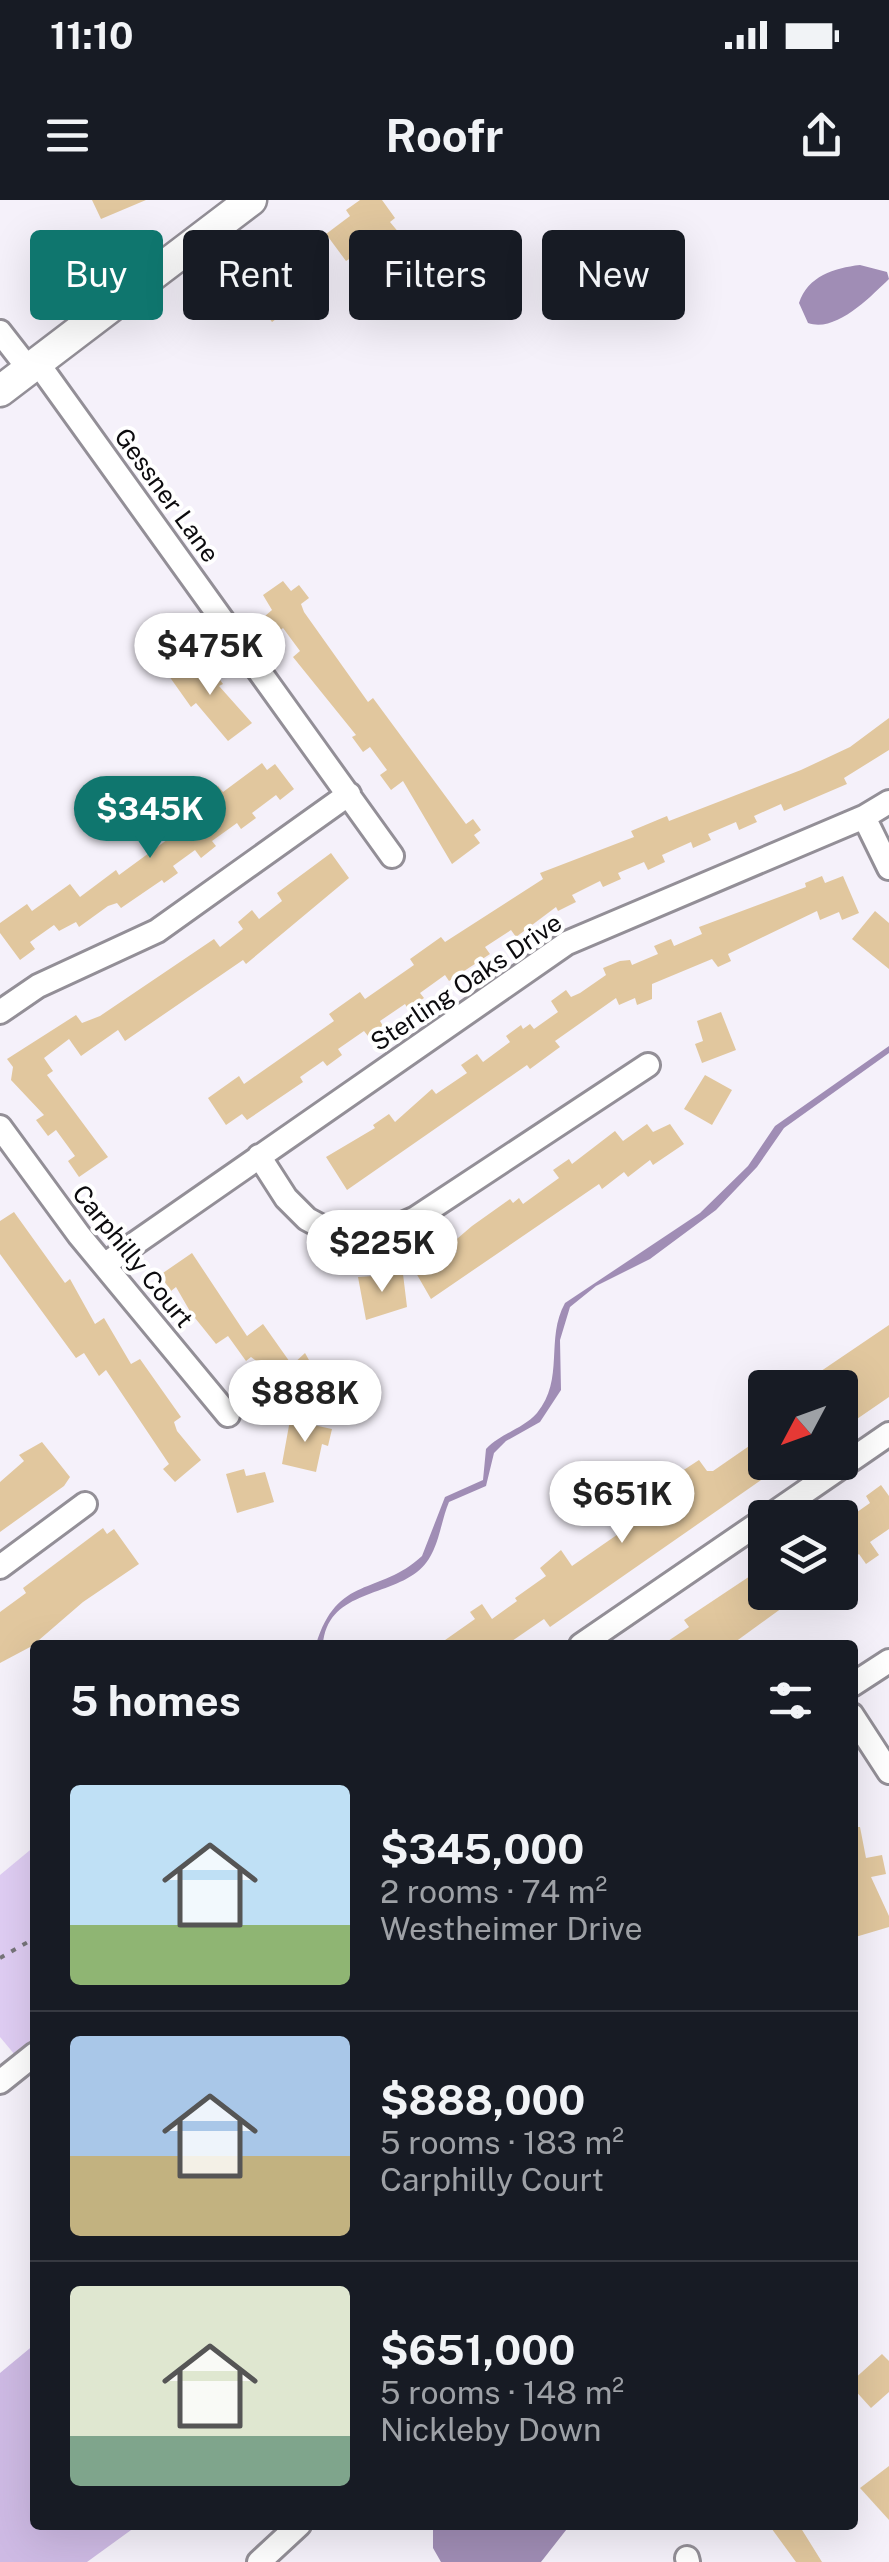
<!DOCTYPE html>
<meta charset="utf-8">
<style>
body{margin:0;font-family:"Public Sans",sans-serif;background:#20242c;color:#f1f3f6;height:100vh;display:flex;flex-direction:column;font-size:38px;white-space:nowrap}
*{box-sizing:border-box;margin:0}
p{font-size:32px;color:#9ea1a6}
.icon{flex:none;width:55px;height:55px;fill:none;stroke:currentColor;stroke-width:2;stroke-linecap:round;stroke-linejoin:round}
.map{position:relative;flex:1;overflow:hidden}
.details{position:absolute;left:30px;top:1440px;width:828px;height:890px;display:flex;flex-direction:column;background:#171b24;border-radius:10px;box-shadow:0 10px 40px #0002}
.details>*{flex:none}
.top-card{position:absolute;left:30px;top:30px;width:830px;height:90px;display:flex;gap:20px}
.needle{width:65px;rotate:229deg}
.tools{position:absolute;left:748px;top:1170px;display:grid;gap:20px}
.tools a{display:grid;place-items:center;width:110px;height:110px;border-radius:10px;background:#171b24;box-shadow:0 10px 40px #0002;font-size:50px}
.price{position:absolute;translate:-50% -85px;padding:0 22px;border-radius:35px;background:#fff;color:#222;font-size:32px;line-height:65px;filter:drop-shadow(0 2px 5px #0008)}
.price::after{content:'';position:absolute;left:50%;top:60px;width:30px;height:22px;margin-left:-15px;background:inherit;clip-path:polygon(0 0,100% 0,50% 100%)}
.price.selected{background:#0f766e;color:#fff}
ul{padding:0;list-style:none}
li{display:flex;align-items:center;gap:30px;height:250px;padding:0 40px}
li+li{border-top:2px solid #363941}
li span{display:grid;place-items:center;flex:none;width:280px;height:200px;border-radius:10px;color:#555}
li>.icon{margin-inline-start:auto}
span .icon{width:120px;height:120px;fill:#fffc;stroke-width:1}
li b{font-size:42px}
h2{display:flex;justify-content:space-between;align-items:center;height:120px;padding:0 40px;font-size:42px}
.pill{padding:0 35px;border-radius:10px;background:#171b24;box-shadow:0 10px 40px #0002;font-size:35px;line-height:90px}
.pill.selected{background:#0f766e;color:#fff}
.status{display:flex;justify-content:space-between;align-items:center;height:70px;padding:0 50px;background:#171b24;direction:ltr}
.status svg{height:28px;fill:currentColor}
header{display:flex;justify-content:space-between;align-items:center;height:130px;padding:0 40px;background:#171b24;font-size:45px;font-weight:700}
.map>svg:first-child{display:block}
.green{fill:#dfcdf3}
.forest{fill:#cebae4}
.water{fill:#a08db5}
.building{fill:#e1c79e}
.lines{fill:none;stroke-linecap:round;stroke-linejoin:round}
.minor-casing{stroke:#938f97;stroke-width:28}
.major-casing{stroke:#938f97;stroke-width:35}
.path{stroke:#77757a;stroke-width:4;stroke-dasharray:5 8;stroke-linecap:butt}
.minor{stroke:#fff;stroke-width:22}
.major{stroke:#fff;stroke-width:30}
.labels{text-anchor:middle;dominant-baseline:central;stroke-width:8;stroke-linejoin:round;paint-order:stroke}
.street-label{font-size:25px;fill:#0c0b0e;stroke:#fff}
</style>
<div class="status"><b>11:10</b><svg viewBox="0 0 49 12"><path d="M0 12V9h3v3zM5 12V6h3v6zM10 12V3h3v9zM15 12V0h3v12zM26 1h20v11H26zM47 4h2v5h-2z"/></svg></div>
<header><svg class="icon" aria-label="menu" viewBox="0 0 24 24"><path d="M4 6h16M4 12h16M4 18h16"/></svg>Roofr<svg class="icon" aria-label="share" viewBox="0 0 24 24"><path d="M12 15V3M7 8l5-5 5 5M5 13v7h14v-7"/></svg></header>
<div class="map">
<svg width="889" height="2362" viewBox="0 0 889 2362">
<rect width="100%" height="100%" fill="#f5f1fa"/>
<!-- green -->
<path class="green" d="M35,1646V1837L15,1855L0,1837V1675Z"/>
<!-- forest -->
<path class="forest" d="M35,2144V2325H138L87,2362H0V2173Z"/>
<!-- water -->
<path class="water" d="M860,65L887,72L889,79C870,97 836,133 808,123L799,103C808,76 834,68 860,65Z
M889,846V853L784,928L757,967L716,1010L650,1059L596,1086L570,1107L560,1140L561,1190L540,1222L506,1241L494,1253L486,1286L449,1302C439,1326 439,1355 417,1372C385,1397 327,1392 323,1445H316C337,1374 379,1396 422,1356L445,1297L483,1280L486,1249C501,1233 523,1229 537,1213C565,1179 545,1139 565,1103L700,1013L748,966L775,926Z
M433,2325H570L541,2362H441L433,2348Z"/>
<!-- building -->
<path class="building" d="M92,0H146L101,19Z
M360,0H382L395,18L390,22L400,34L378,51L373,44L346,61L326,34L350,16L346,10Z
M274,76L295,105L272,122L250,93Z
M283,381L291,391L299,385L309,398L301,404L304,412L368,502L373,498L466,624L473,619L481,630L474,635L480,643L452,664L403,581L391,590L380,575L387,570L370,547L363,552L352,537L356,535L293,457L300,451L283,428L278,432L265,416L272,410L263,395Z
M195,457L206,473L212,469L223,484L219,486L252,523L228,541L196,503L191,507L169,476Z
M889,518V550L844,578L847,584L784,611L781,604L754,616L757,622L739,630L736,622L708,634L711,640L693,648L691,642L662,655L665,662L648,670L644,662L618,673L621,679L603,687L600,681L572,695L576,702L558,711L556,707L516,737L511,730L485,747L490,754L449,781L445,775L420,793L424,798L408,809L405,804L380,821L383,826L368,836L364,831L338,849L342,855L327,866L323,861L300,877L303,882L247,920L242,914L226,925L208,898L239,876L244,884L334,821L329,814L360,792L365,799L414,765L410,759L441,737L445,742L543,679L540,673L634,637L631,631L667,616L669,621L801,570L850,547Z
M262,563L267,570L275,564L294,589L280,600L276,595L252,613L256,618L241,629L237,623L212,641L216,646L201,658L195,650L173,666L178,673L164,683L162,680L121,708L117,703L108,706L79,727L76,722L59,731L54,725L30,742L35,749L20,760L0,733V723L27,704L32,711L70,684L80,697L116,670L119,675L205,612L197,601L218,586L223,592Z
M331,653L349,678L246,764L243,760L125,841L118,830L81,856L69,839L44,858L53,871L47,875L108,957L79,977L68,961L75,956L56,930L48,936L36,920L44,915L11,880L13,867L7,859L76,815L82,823L100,816L214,739L220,747L243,729L238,722L252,710L259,719L282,701L277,693Z
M822,676L825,683L843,676L859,713L842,720L839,712L820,720L817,711L728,754L731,761L718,767L712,759L652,784V799L637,805L635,798L619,805L616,798L555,841L560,847L530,869L527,865L347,990L326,957L375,928L373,925L389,914L395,922L432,889L436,894L467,873L461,865L477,854L483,862L510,842L506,836L521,825L523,829L530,824L534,829L558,812L551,801L566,790L571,797L580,793L606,775L603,768L620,761L630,760L632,765L658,754L654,746L671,739L674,746L702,734L699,727L806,687L805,683Z
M875,711L889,723V769L852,739Z
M721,812L736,850L702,863L695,844L703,841L697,821Z
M705,875L732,890L712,925L684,909Z
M647,924L653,932L670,924L684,944L653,965L650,960L628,977L624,972L602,989L599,984L431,1099L412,1066L428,1057L433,1066L457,1052L451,1044L472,1026L510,999L513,1003L519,998L523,1004L559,978L553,970L569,959L572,964L615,931L623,941Z
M14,1012L65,1083L70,1079L95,1124L104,1118L131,1164L140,1159L181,1217L174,1222L177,1231L201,1260L175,1282L163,1269L169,1264L106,1170L99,1176L84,1153L76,1158L0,1054V1021Z
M192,1053L247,1136L263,1124L292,1165L305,1153L326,1190L292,1210L298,1184L281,1194L267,1169L251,1157L246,1161L228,1136L216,1144L191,1113L176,1087L171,1091L160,1075Z
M403,1074L407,1107L366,1120L358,1077Z
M889,1125V1197L854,1221L848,1213L840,1219V1188H796Z
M290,1220L332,1229L328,1246L322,1244L316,1272L282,1264Z
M765,1235V1262H787L550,1427L544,1419L506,1445H438L475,1419L470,1412L482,1404L492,1419L517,1401L515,1398L546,1376L540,1368L561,1350L572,1366L624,1330L618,1321L623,1317L619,1312L668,1276L670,1279L699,1260L707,1271H713Z
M42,1242L70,1277L64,1286L0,1332V1282L24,1261L19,1255Z
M244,1269L246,1276L265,1272L274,1302L237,1313L226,1274Z
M881,1285L889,1296V1329L870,1342L879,1355L866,1364L859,1354L840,1368V1324L870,1303L866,1296Z
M103,1328L107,1334L114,1329L139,1364L83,1402L32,1446L0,1463V1412L26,1393L23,1388Z
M765,1366V1392H804L731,1445H662L689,1427L684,1420Z
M852,1627H860L866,1658L882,1655L886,1674L871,1677L889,1716V1727L852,1738Z
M882,2154L889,2161V2192L871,2208L852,2187V2181Z
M889,2266V2320L860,2288Z
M769,2325H799L822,2362H796Z"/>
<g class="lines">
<!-- minor casing -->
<g class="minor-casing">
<path id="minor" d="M0,132L28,168
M37,162L392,656
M864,617L889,668
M0,812L38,786L157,731L349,594
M0,927L79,1035L228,1215
M259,956L286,998L307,1019L337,1035L371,1038L416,1018L648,865
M104,1065L567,743L864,617L889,602
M767,1318L889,1234
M0,1367L85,1304
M581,1445L765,1319
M852,1485L889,1461
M852,1515L889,1572
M0,1882L35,1854
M687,2358L688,2362
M259,2362L299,2325"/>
</g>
<!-- major casing -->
<g class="major-casing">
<path id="major" d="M0,191L251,0"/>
</g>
<!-- path -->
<path class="path" d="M0,1758L35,1738"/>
<!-- minor -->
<use href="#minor" class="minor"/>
<!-- major -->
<use href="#major" class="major"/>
</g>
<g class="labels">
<!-- street labels -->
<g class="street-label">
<text transform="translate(167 295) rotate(54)">Gessner Lane</text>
<text transform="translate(466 782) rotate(-34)">Sterling Oaks Drive</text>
<text transform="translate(133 1056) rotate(51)">Carphilly Court</text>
</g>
</g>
</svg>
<div class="tools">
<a><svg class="needle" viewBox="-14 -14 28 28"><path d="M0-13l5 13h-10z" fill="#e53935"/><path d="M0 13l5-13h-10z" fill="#9ea1a6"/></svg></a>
<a><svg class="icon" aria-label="layers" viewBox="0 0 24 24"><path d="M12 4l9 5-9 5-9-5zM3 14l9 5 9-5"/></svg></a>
</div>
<b class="price" style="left:210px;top:498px">$475K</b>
<b class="price selected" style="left:150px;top:661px">$345K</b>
<b class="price" style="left:382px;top:1095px">$225K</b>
<b class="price" style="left:305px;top:1245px">$888K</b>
<b class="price" style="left:622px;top:1346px">$651K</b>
<div class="top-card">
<a class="pill selected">Buy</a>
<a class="pill">Rent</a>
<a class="pill">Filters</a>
<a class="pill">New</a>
</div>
<section class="details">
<h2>5 homes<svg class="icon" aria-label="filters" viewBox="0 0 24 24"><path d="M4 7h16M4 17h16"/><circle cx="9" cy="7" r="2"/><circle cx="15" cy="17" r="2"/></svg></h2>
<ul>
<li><span style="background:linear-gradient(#bfe0f5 70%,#8fb573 0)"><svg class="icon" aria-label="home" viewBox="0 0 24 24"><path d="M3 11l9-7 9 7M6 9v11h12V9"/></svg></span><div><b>$345,000</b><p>2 rooms · 74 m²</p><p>Westheimer Drive</p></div></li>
<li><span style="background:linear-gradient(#a9c7e8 60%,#c2b280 0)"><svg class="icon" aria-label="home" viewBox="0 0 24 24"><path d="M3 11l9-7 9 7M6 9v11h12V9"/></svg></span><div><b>$888,000</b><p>5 rooms · 183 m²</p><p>Carphilly Court</p></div></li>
<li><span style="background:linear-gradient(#dfe7d0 75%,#7fa58c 0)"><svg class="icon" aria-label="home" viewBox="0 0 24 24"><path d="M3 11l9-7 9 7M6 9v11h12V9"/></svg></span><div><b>$651,000</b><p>5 rooms · 148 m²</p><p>Nickleby Down</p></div></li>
</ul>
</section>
</div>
